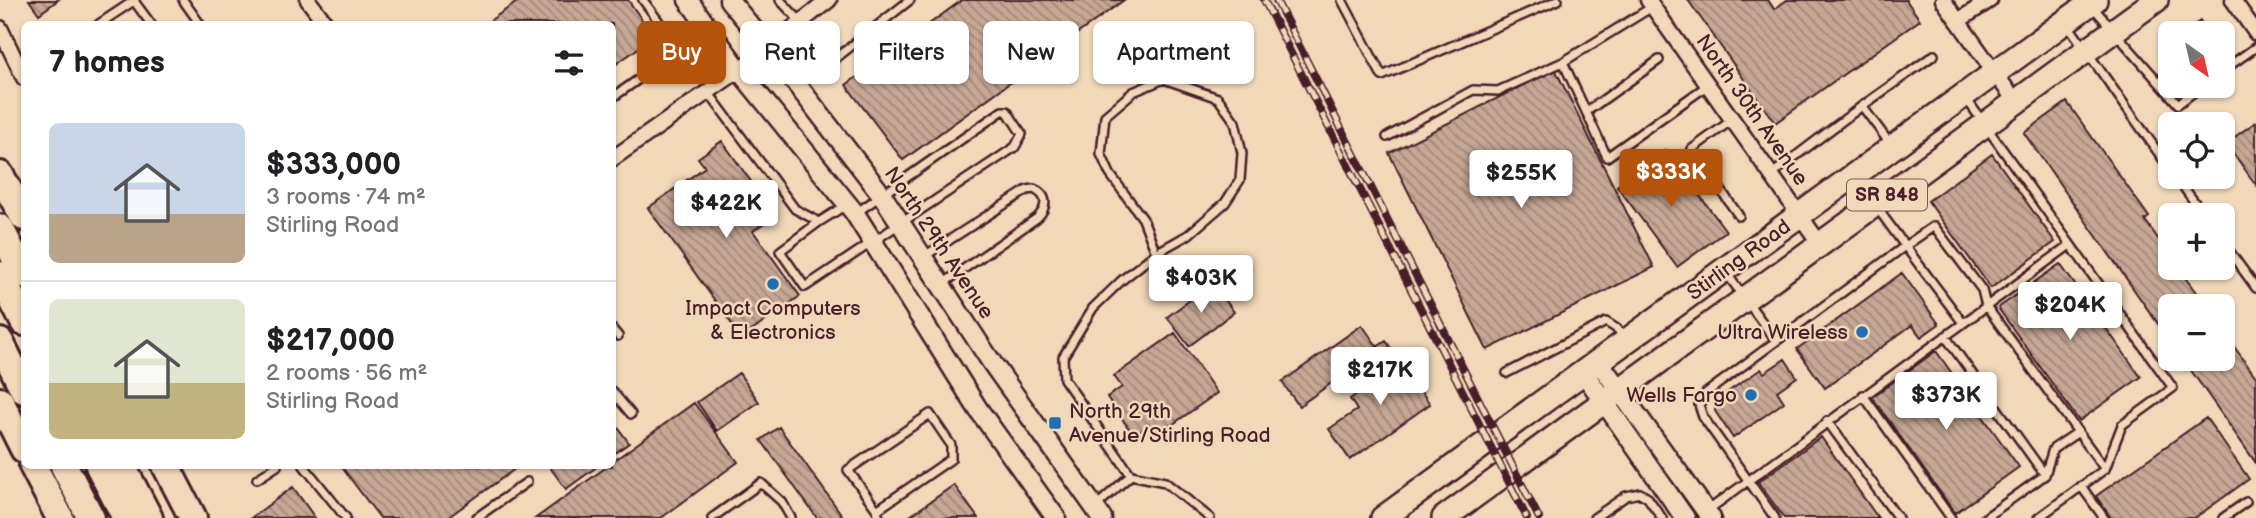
<!DOCTYPE html>
<meta charset="utf-8">
<style>
body{margin:0;font-family:"Balsamiq Sans",sans-serif;background:#f2f2f2;color:#202124;height:100vh;display:flex;flex-direction:column;font-size:26px;white-space:nowrap}
*{box-sizing:border-box;margin:0}
p{font-size:23px;color:#757577}
.icon{flex:none;width:38px;height:38px;fill:none;stroke:currentColor;stroke-width:2;stroke-linecap:round;stroke-linejoin:round}
.map{position:relative;flex:1;overflow:hidden}
.side{position:absolute;left:21px;top:21px;width:595px;height:448px;display:flex;flex-direction:column;background:#fff;border-radius:10px;box-shadow:0 2px 5px #0004}
.side>*{flex:none}
.banner{position:absolute;left:637px;top:21px;width:665px;height:63px;display:flex;gap:14px}
.needle{width:46px;rotate:146deg}
.fabs{position:absolute;left:2158px;top:21px;display:grid;gap:14px}
.fabs a{display:grid;place-items:center;width:77px;height:77px;border-radius:10px;background:#fff;box-shadow:0 2px 5px #0004;font-size:35px}
.price{position:absolute;translate:-50% -60px;padding:0 16px;border-radius:7px;background:#fff;color:#222;font-size:23px;line-height:46px;filter:drop-shadow(0 2px 4px #0008)}
.price::after{content:'';position:absolute;left:50%;top:42px;width:21px;height:16px;margin-left:-10px;background:inherit;clip-path:polygon(0 0,100% 0,50% 100%)}
.price.active{background:#b45309;color:#fff}
ul{padding:0;list-style:none}
li{display:flex;align-items:center;gap:21px;height:175px;padding:0 28px}
li+li{border-top:2px solid #e0e0e0}
li span{display:grid;place-items:center;flex:none;width:196px;height:140px;border-radius:10px;color:#555}
li>.icon{margin-inline-start:auto}
span .icon{width:84px;height:84px;fill:#fffc;stroke-width:1}
li b{font-size:30px}
h2{display:flex;justify-content:space-between;align-items:center;height:84px;padding:0 28px;font-size:30px}
.tag{padding:0 24px;border-radius:10px;background:#fff;box-shadow:0 2px 5px #0004;font-size:24px;line-height:63px}
.tag.active{background:#b45309;color:#fff}
.map>svg:first-child{display:block}
.building{fill:url(#building-back-hatch);stroke:#4a1f2b;stroke-width:2}
.lines{fill:none;stroke-linecap:round;stroke-linejoin:round}
.service-casing{stroke:#4a1f2b;stroke-width:12}
.minor-casing{stroke:#4a1f2b;stroke-width:19}
.tertiary-casing{stroke:#4a1f2b;stroke-width:23}
.primary-casing{stroke:#4a1f2b;stroke-width:28}
.motorway-casing{stroke:#4a1f2b;stroke-width:32}
.service{stroke:#f1d8b9;stroke-width:7}
.minor{stroke:#f1d8b9;stroke-width:14}
.tertiary{stroke:#f1d8b9;stroke-width:18}
.primary{stroke:#f1d8b9;stroke-width:23}
.motorway{stroke:#f1d8b9;stroke-width:26}
.rail-casing{stroke:#4a1f2b;stroke-width:8}
.rail{stroke:#f1d8b9;stroke-width:5;stroke-dasharray:16;stroke-linecap:butt}
.poi-dot{fill:#1f6fb2;stroke:#f1d8b9;stroke-width:2.5}
.labels{text-anchor:middle;dominant-baseline:central;stroke-width:5;stroke-linejoin:round;paint-order:stroke}
.shield{fill:#f1d8b9;stroke:#7c5656;stroke-width:2}
.shield-label{font-size:19px;font-weight:bold;fill:#4a1f2b}
.street-label{font-size:21px;fill:#4a1f2b;stroke:#f1d8b9}
.poi-label{font-size:21px;fill:#4a1f2b;stroke:#f1d8b9;text-anchor:end}
</style>
<div class="map">
<svg width="2256" height="518" viewBox="0 0 2256 518">
<defs>
<pattern id="building-back-hatch" width="6" height="6" patternUnits="userSpaceOnUse" patternTransform="scale(1.75)"><rect width="6" height="6" fill="#c5a794"/><path d="M-1 5l2 2M0 0l6 6M5-1l2 2" fill="none" stroke="#a28779"/></pattern>
</defs>
<rect width="100%" height="100%" fill="#f1d8b9"/>
<filter id="ink" filterUnits="userSpaceOnUse"><feTurbulence type="fractalNoise" baseFrequency=".0143" numOctaves="2"/><feDisplacementMap in="SourceGraphic" scale="14" xChannelSelector="R" yChannelSelector="G"/><feConvolveMatrix kernelMatrix="1 2 1 2 8 2 1 2 1" color-interpolation-filters="sRGB"/></filter>
<g filter="url(#ink)">
<!-- building -->
<path class="building" d="M29,0H58L39,14Z
M520,0H628L654,37L612,67V24H485Z
M962,0H1124L903,160L846,85Z
M1688,0H1768L1774,9L1787,0H1906L1920,20L1775,123Z
M2200,21L2209,33H2182Z
M2170,41V64L2159,49Z
M1555,69L1654,267L1487,350L1389,153Z
M2067,102L2149,217L2145,220L2170,256V268H2178L2206,306H2170V341L2024,133Z
M2256,122V185L2226,143Z
M722,141L775,215L753,231L800,296L742,338L648,208L705,167L698,158Z
M1666,150L1726,231L1677,267L1617,186Z
M1992,154L2055,242L1991,288L1928,201Z
M2060,264L2141,377L2079,421L1998,308Z
M1902,273L1939,324L1921,337L1912,325L1825,388L1797,349Z
M1213,283L1234,312L1189,346L1167,317Z
M1362,325L1379,349L1299,406L1282,382Z
M2222,330L2256,377V463L2183,359H2222Z
M1175,333L1217,393L1156,436L1149,425L1134,436L1107,397L1122,387L1114,376Z
M1386,341L1430,404L1350,460L1329,429L1357,410L1350,399L1377,380L1375,377L1390,366L1377,347Z
M1936,351L2019,467L1955,513L1872,397Z
M1785,359L1797,377L1777,391L1784,402L1733,438L1715,411L1716,400L1761,369L1764,373Z
M739,373L759,402L717,431L697,402Z
M694,403L738,462L661,518H536L608,466H612V462Z
M2206,418L2249,479L2195,518H2111L2096,496Z
M612,419L629,443L612,455Z
M779,427L844,518H817L761,440Z
M1821,437L1878,518H1784L1758,482Z
M341,466H519L447,518H380Z
M549,466H598L566,489Z
M954,485L978,518H907Z
M293,487L315,518H251Z"/>
<g class="lines">
<!-- service casing -->
<g class="service-casing">
<path id="service" d="M183,0L200,24
M780,0L801,22L831,62L910,0
M1342,0L1382,76L1558,0
M134,1L151,24
M2092,6L2178,104L2202,86
M1652,7L1563,62L1607,157L1708,85
M99,24L135,0
M2068,25L2170,169
M2222,71L2256,47
M708,92L795,209L819,222L846,205
M1965,97L2173,388L2122,425L2105,469
M612,98L680,50L643,0
M1862,106L1934,55
M1586,112L1659,60
M1732,120L1692,149L1739,216
M1387,137L1473,90L1498,91L1563,62
M1772,174L1862,106L1891,145
M2176,177L2204,215
M1856,179L1905,246L1934,226L1982,290L1986,306L2105,469L2038,518
M819,222L780,251L805,287L1015,147L1022,134L1007,111H1002L856,213
M2222,241L2256,288
M923,257L1027,190L1034,189C1049,196 1047,208 1037,218L941,285
M1727,274L1776,341
M612,329L618,336
M1945,336L2045,475
M1507,373L1606,322L1617,329L1625,338
M612,391L631,414
M1863,395L1951,518
M1827,421L1898,518
M304,466L346,518
M1131,475L1165,482L1210,518
M257,479L277,466
M2081,486L2104,518
M1095,507L1131,475L1064,379L1063,357L1093,308L1122,280L1156,253L1188,235L1225,203L1240,180L1242,153L1235,122L1218,98L1164,79L1133,92L1105,116L1101,154L1110,174L1143,219L1156,253
M877,510L951,459V445L930,414L848,470L877,510L879,518
M1707,511L2070,245
M476,518L527,482
M712,518L761,483L782,502L791,518
M1594,518L1626,496L1640,493L1648,498L1662,518
M1775,518L1703,417L1699,405L1706,393L1905,246L1963,323
M1985,518L2045,475L2053,449L2078,432
M2223,518L2246,502"/>
</g>
<!-- minor casing -->
<g class="minor-casing">
<path id="minor" d="M308,0L326,24
M1648,0L1820,244
M1943,0L2015,101
M2233,0L2256,33
M1958,21L1990,0
M0,28L24,78
M612,159L739,70L829,0"/>
</g>
<!-- tertiary casing -->
<g class="tertiary-casing">
<path id="tertiary" d="M688,0L739,70L854,212L978,409L1056,518
M729,0L768,47L882,195L992,363L1102,518
M1599,362L1711,518
M1584,373L1685,518"/>
</g>
<!-- primary casing -->
<g class="primary-casing">
<path id="primary" d="M1383,518L2095,0
M1444,518L2156,0"/>
</g>
<!-- motorway casing -->
<g class="motorway-casing">
<path id="motorway" d="M0,175L24,217
M0,228L24,275
M0,275L24,322
M0,342L24,390
M0,401L24,449
M33,466L60,518
M64,466L91,518
M99,466L126,518
M122,466L149,518
M166,466L193,518"/>
</g>
<!-- service -->
<use href="#service" class="service"/>
<!-- minor -->
<use href="#minor" class="minor"/>
<!-- tertiary -->
<use href="#tertiary" class="tertiary"/>
<!-- primary -->
<use href="#primary" class="primary"/>
<!-- motorway -->
<use href="#motorway" class="motorway"/>
<!-- rail casing -->
<g class="rail-casing">
<path id="rail" d="M1264,0L1527,518
M1276,0L1539,518"/>
</g>
<!-- rail -->
<use href="#rail" class="rail"/>
</g>
</g>
<!-- markers -->
<g class="poi-dot">
<circle cx="773" cy="284" r="7"/>
<circle cx="1862" cy="332" r="7"/>
<circle cx="1751" cy="395" r="7"/>
<rect x="1048" y="416" width="14" height="14" rx="3.5"/>
</g>
<g class="labels">
<!-- shield labels -->
<rect class="shield" x="1847" y="179.5" width="80" height="31" rx="5"/>
<g class="shield-label">
<text x="1887" y="195">SR 848</text>
</g>
<!-- street labels -->
<g class="street-label">
<text transform="translate(1752 110) rotate(55)">North 30th Avenue</text>
<text transform="translate(939 243) rotate(56)">North 29th Avenue</text>
<text transform="translate(1739 260) rotate(-36)">Stirling Road</text>
</g>
<!-- poi labels -->
<g class="poi-label">
<text x="773" y="308" text-anchor="middle">Impact Computers<tspan x="773" dy="24">&amp; Electronics</tspan></text>
<text x="1848" y="332">Ultra Wireless</text>
<text x="1737" y="395">Wells Fargo</text>
<text x="1069" y="411" text-anchor="start">North 29th<tspan x="1069" dy="24">Avenue/Stirling Road</tspan></text>
</g>
</g>
</svg>
<div class="fabs">
<a><svg class="needle" viewBox="-14 -14 28 28"><path d="M0-13l5 13h-10z" fill="#e53935"/><path d="M0 13l5-13h-10z" fill="#757577"/></svg></a>
<a><svg class="icon" aria-label="locate" viewBox="0 0 24 24"><circle cx="12" cy="12" r="6"/><path d="M12 2v4M12 18v4M2 12h4M18 12h4"/></svg></a>
<a>+</a>
<a>−</a>
</div>
<b class="price active" style="left:1671px;top:209px">$333K</b>
<b class="price" style="left:1521px;top:210px">$255K</b>
<b class="price" style="left:726px;top:240px">$422K</b>
<b class="price" style="left:1201px;top:315px">$403K</b>
<b class="price" style="left:2070px;top:342px">$204K</b>
<b class="price" style="left:1380px;top:407px">$217K</b>
<b class="price" style="left:1946px;top:432px">$373K</b>
<div class="banner">
<a class="tag active">Buy</a>
<a class="tag">Rent</a>
<a class="tag">Filters</a>
<a class="tag">New</a>
<a class="tag">Apartment</a>
</div>
<section class="side">
<h2>7 homes<svg class="icon" aria-label="filters" viewBox="0 0 24 24"><path d="M4 7h16M4 17h16"/><circle cx="9" cy="7" r="2"/><circle cx="15" cy="17" r="2"/></svg></h2>
<ul>
<li><span style="background:linear-gradient(#c9d6e8 65%,#b9a48a 0)"><svg class="icon" aria-label="home" viewBox="0 0 24 24"><path d="M3 11l9-7 9 7M6 9v11h12V9"/></svg></span><div><b>$333,000</b><p>3 rooms · 74 m²</p><p>Stirling Road</p></div></li>
<li><span style="background:linear-gradient(#dfe7d0 60%,#c2b280 0)"><svg class="icon" aria-label="home" viewBox="0 0 24 24"><path d="M3 11l9-7 9 7M6 9v11h12V9"/></svg></span><div><b>$217,000</b><p>2 rooms · 56 m²</p><p>Stirling Road</p></div></li>
</ul>
</section>
</div>
